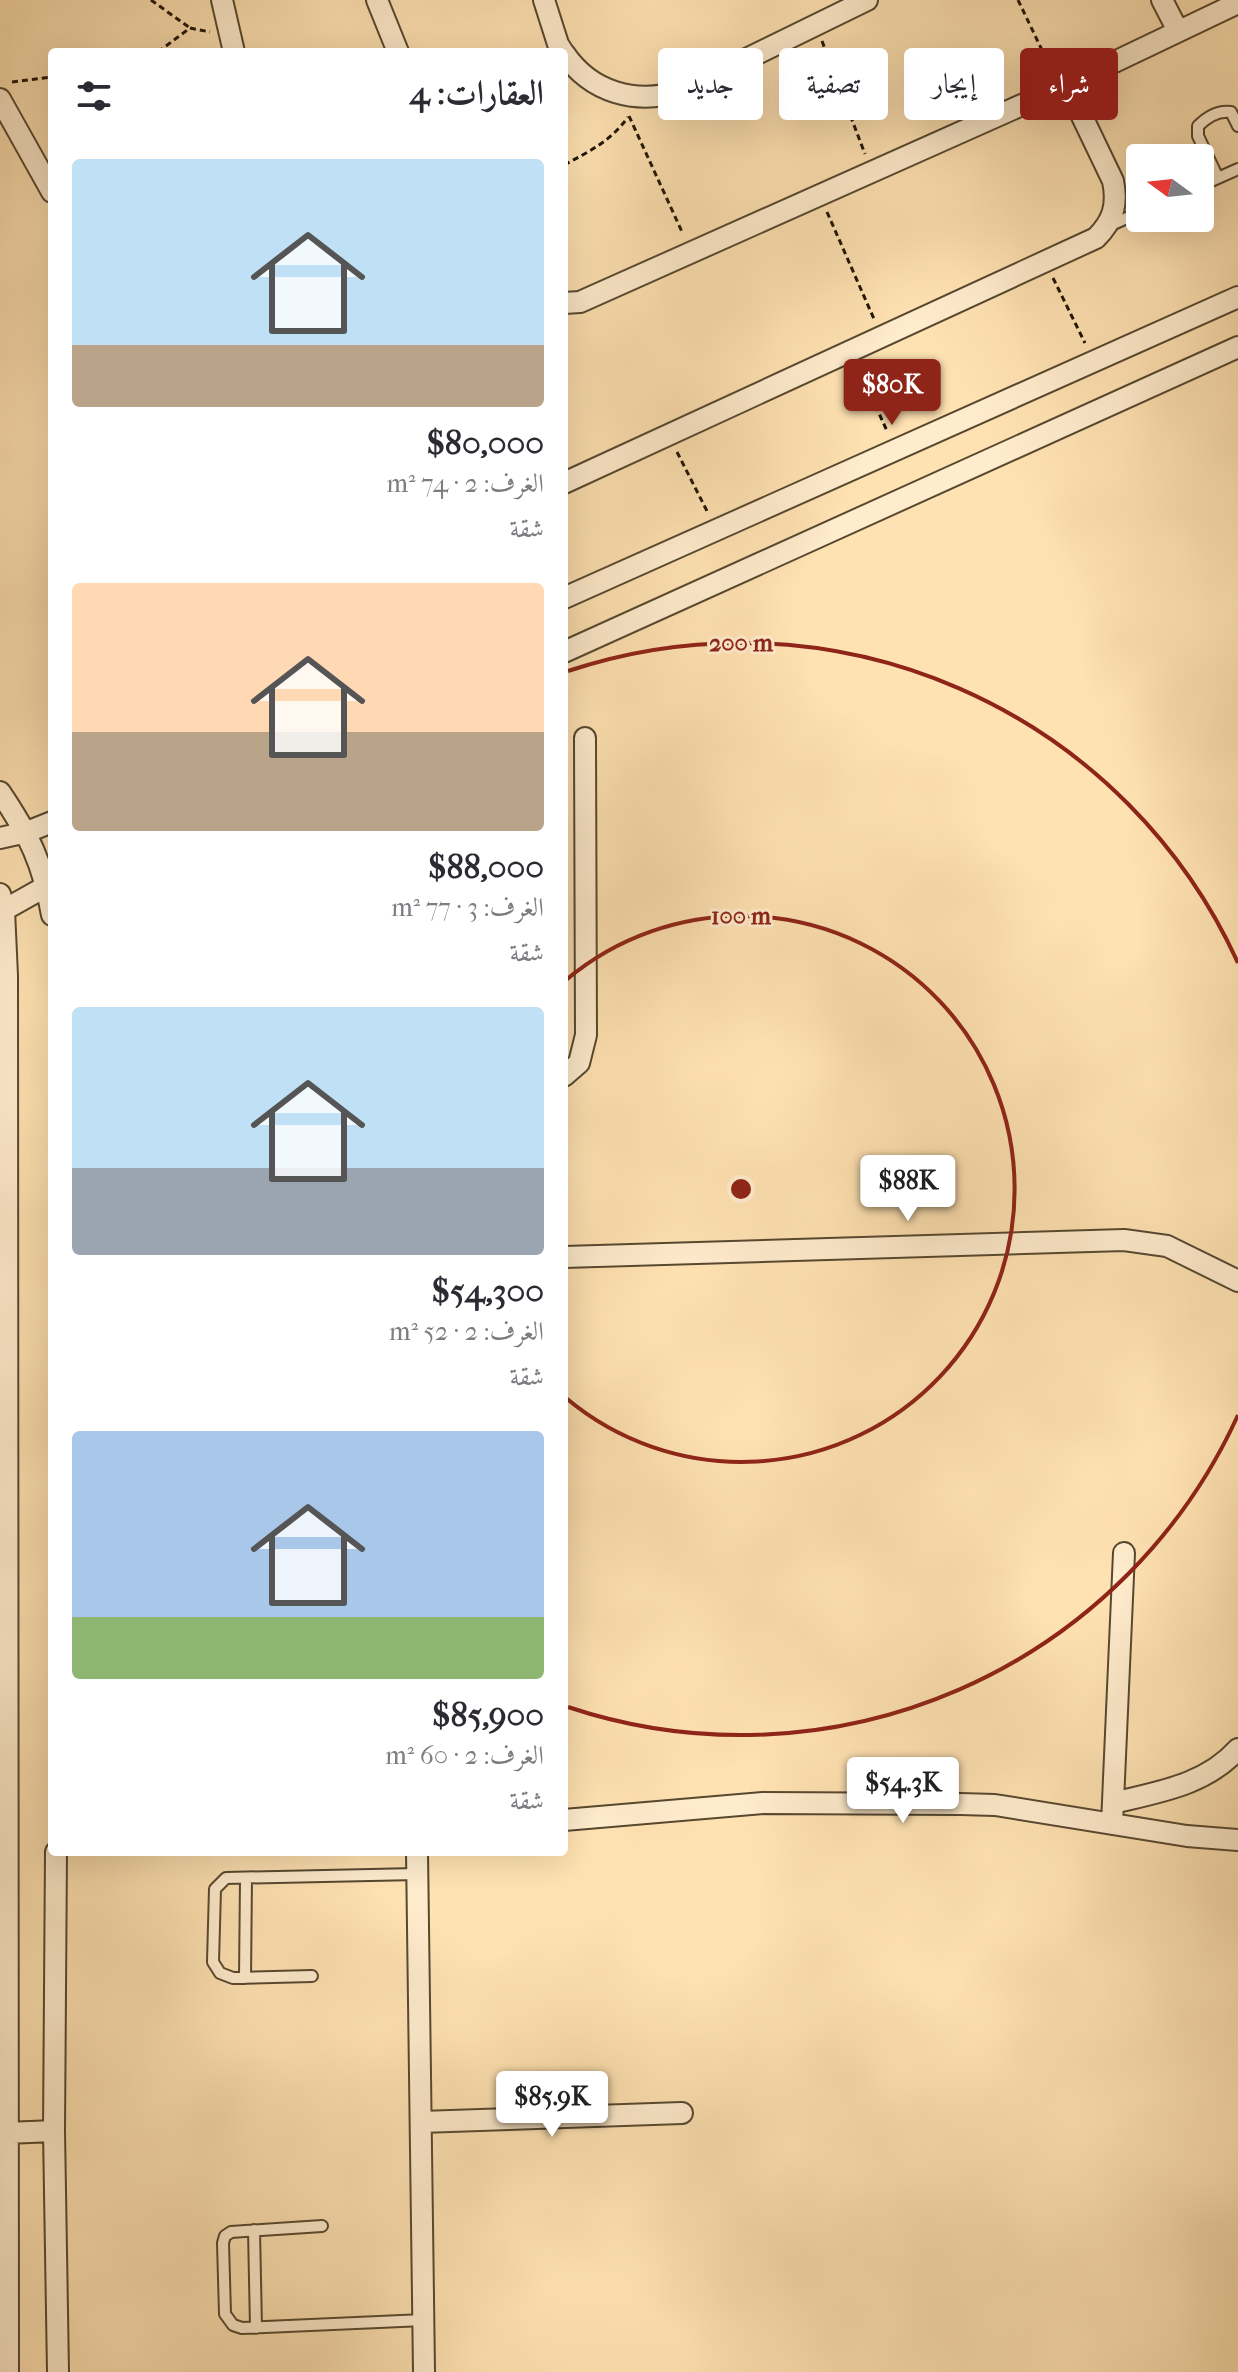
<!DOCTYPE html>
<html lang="ar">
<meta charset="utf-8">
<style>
body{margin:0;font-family:"IM FELL French Canon",Amiri,serif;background:#f7f7f7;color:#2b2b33;direction:rtl;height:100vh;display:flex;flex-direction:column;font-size:30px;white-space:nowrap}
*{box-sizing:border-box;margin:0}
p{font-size:26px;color:#7c7c81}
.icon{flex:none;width:44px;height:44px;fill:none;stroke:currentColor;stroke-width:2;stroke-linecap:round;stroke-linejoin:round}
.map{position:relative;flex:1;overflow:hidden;direction:ltr}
.sheet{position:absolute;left:48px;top:48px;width:520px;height:1808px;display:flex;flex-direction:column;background:#fff;border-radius:8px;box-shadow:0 8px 32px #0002;direction:rtl}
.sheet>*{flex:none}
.banner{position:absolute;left:592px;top:48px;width:526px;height:72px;direction:rtl;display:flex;gap:16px}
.needle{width:52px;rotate:285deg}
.tools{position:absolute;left:1126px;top:144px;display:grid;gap:16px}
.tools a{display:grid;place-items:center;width:88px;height:88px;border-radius:8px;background:#fff;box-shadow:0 8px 32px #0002;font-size:40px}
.price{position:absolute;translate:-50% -68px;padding:0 18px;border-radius:8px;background:#fff;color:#222;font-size:26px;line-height:52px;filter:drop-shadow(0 2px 4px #0008)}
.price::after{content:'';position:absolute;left:50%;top:48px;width:24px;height:18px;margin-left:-12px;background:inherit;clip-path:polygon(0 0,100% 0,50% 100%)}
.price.selected{background:#8f2418;color:#fff}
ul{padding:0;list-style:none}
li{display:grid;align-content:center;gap:16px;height:424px;padding:0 24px}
li span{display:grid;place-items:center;height:248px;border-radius:8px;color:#555}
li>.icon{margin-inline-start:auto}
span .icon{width:144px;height:144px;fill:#fffc;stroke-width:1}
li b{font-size:34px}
h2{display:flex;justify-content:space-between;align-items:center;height:96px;padding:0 24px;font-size:34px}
.pill{padding:0 28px;border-radius:8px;background:#fff;box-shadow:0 8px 32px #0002;font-size:28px;line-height:72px}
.pill.selected{background:#8f2418;color:#fff}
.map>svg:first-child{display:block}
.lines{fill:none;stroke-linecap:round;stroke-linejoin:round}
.lane-casing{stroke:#574830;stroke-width:14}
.street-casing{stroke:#574830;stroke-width:24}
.path{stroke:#1f1405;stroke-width:3;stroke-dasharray:6 4;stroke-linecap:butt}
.lane{stroke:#ffeccd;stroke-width:10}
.street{stroke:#ffeccd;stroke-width:20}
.ring{fill:none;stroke:#8f2418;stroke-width:4}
.centre{fill:#8f2418;stroke:#ffeccd;stroke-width:4}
.ring-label{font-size:24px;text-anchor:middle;font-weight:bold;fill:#8f2418;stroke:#ffeccd;stroke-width:6;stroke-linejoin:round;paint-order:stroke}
</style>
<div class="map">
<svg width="1238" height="2372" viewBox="0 0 1238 2372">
<rect width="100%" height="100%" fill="#ffe2b2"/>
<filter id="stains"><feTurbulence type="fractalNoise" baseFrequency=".0025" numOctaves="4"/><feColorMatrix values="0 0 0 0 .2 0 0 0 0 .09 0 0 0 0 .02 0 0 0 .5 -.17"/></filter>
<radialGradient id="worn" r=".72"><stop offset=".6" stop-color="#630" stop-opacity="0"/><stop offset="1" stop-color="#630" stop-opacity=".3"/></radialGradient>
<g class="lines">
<!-- lane casing -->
<g class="lane-casing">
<path id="lane" d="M1218,178L1198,136V126C1207,117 1218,110 1231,112L1238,126
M1200,186L1238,169
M1109,226L1140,212
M312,1976L233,1978L220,1973L213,1962L215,1889L226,1878L417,1874
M245,1978L246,1878
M322,2226L231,2232L225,2236L223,2243L225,2314L233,2325L242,2328L424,2320
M254,2230L256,2328"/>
</g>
<!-- street casing -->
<g class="street-casing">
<path id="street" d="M222,0L234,52
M377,0L398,52
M544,0L558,44L563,52
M1162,0L1178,31
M564,53C591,93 636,105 681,91L867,0
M0,99L52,192
M564,303L580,302L1060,88L1238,3
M564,483L1096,238C1113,221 1118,205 1113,181L1067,85
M564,598L1238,297
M564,652L1238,347
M0,792C29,835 43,863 52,915
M0,838L27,832L52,822
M0,894L4,910L7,976L8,2372
M4,910L52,883
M564,1076L579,1063L586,1035L585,738
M564,1257L1124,1240L1167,1246L1238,1281
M1113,1803C1158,1792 1206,1785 1238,1749
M564,1820L763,1803L960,1804L995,1805L1187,1836L1238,1840
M1112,1824L1124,1553
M56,1852L54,2131L58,2372
M417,1852L424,2372
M421,2122L682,2113
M6,2133L54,2131"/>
</g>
<!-- path -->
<path class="path" d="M151,0L190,28
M1018,0L1053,73
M822,41L865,154
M158,52L190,28L210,32
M12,82L52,77
M629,116L683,234
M564,165C590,151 611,141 628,117
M827,212L874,319
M1053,278L1085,343
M859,369L887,431
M677,452L708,513"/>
<!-- lane -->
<use href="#lane" class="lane"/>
<!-- street -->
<use href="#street" class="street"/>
</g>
<!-- distance rings -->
<g class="ring">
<path d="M566 980A273 273 0 1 1 566 1398"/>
<path d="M1238 1415A546 546 0 0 1 568 1707M568 671A546 546 0 0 1 1238 963"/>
</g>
<circle cx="741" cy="1189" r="12" class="centre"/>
<g class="ring-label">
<text x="741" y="651">200 m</text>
<text x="741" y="924">100 m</text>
</g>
<rect width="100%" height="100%" filter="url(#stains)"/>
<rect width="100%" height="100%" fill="url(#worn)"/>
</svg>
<div class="tools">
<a><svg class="needle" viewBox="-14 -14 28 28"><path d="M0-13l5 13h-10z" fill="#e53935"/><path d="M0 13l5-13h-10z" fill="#7c7c81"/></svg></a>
</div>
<b class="price selected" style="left:892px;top:427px">$80K</b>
<b class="price" style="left:908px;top:1223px">$88K</b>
<b class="price" style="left:903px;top:1825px">$54.3K</b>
<b class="price" style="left:552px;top:2139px">$85.9K</b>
<div class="banner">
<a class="pill selected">شراء</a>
<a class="pill">إيجار</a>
<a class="pill">تصفية</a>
<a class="pill">جديد</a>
</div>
<section class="sheet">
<h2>العقارات: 4<svg class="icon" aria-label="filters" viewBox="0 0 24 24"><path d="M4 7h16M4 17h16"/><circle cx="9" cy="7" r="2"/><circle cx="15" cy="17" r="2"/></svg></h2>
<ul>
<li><span style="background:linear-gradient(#bfe0f5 75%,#b9a48a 0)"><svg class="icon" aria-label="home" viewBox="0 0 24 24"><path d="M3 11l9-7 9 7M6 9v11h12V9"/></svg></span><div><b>$80,000</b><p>الغرف: 2 · 74 m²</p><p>شقة</p></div></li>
<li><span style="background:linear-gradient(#ffd9b3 60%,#b9a48a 0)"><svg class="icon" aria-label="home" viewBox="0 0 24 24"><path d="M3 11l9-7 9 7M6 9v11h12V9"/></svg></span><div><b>$88,000</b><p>الغرف: 3 · 77 m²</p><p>شقة</p></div></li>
<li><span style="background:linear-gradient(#bfe0f5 65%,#9aa5b1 0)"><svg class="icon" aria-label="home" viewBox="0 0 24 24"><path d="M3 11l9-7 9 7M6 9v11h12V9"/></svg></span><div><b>$54,300</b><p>الغرف: 2 · 52 m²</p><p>شقة</p></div></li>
<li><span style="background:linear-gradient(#a9c7e8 75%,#8fb573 0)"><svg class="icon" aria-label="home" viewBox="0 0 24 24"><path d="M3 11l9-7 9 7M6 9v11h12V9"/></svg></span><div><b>$85,900</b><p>الغرف: 2 · 60 m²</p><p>شقة</p></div></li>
</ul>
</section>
</div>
